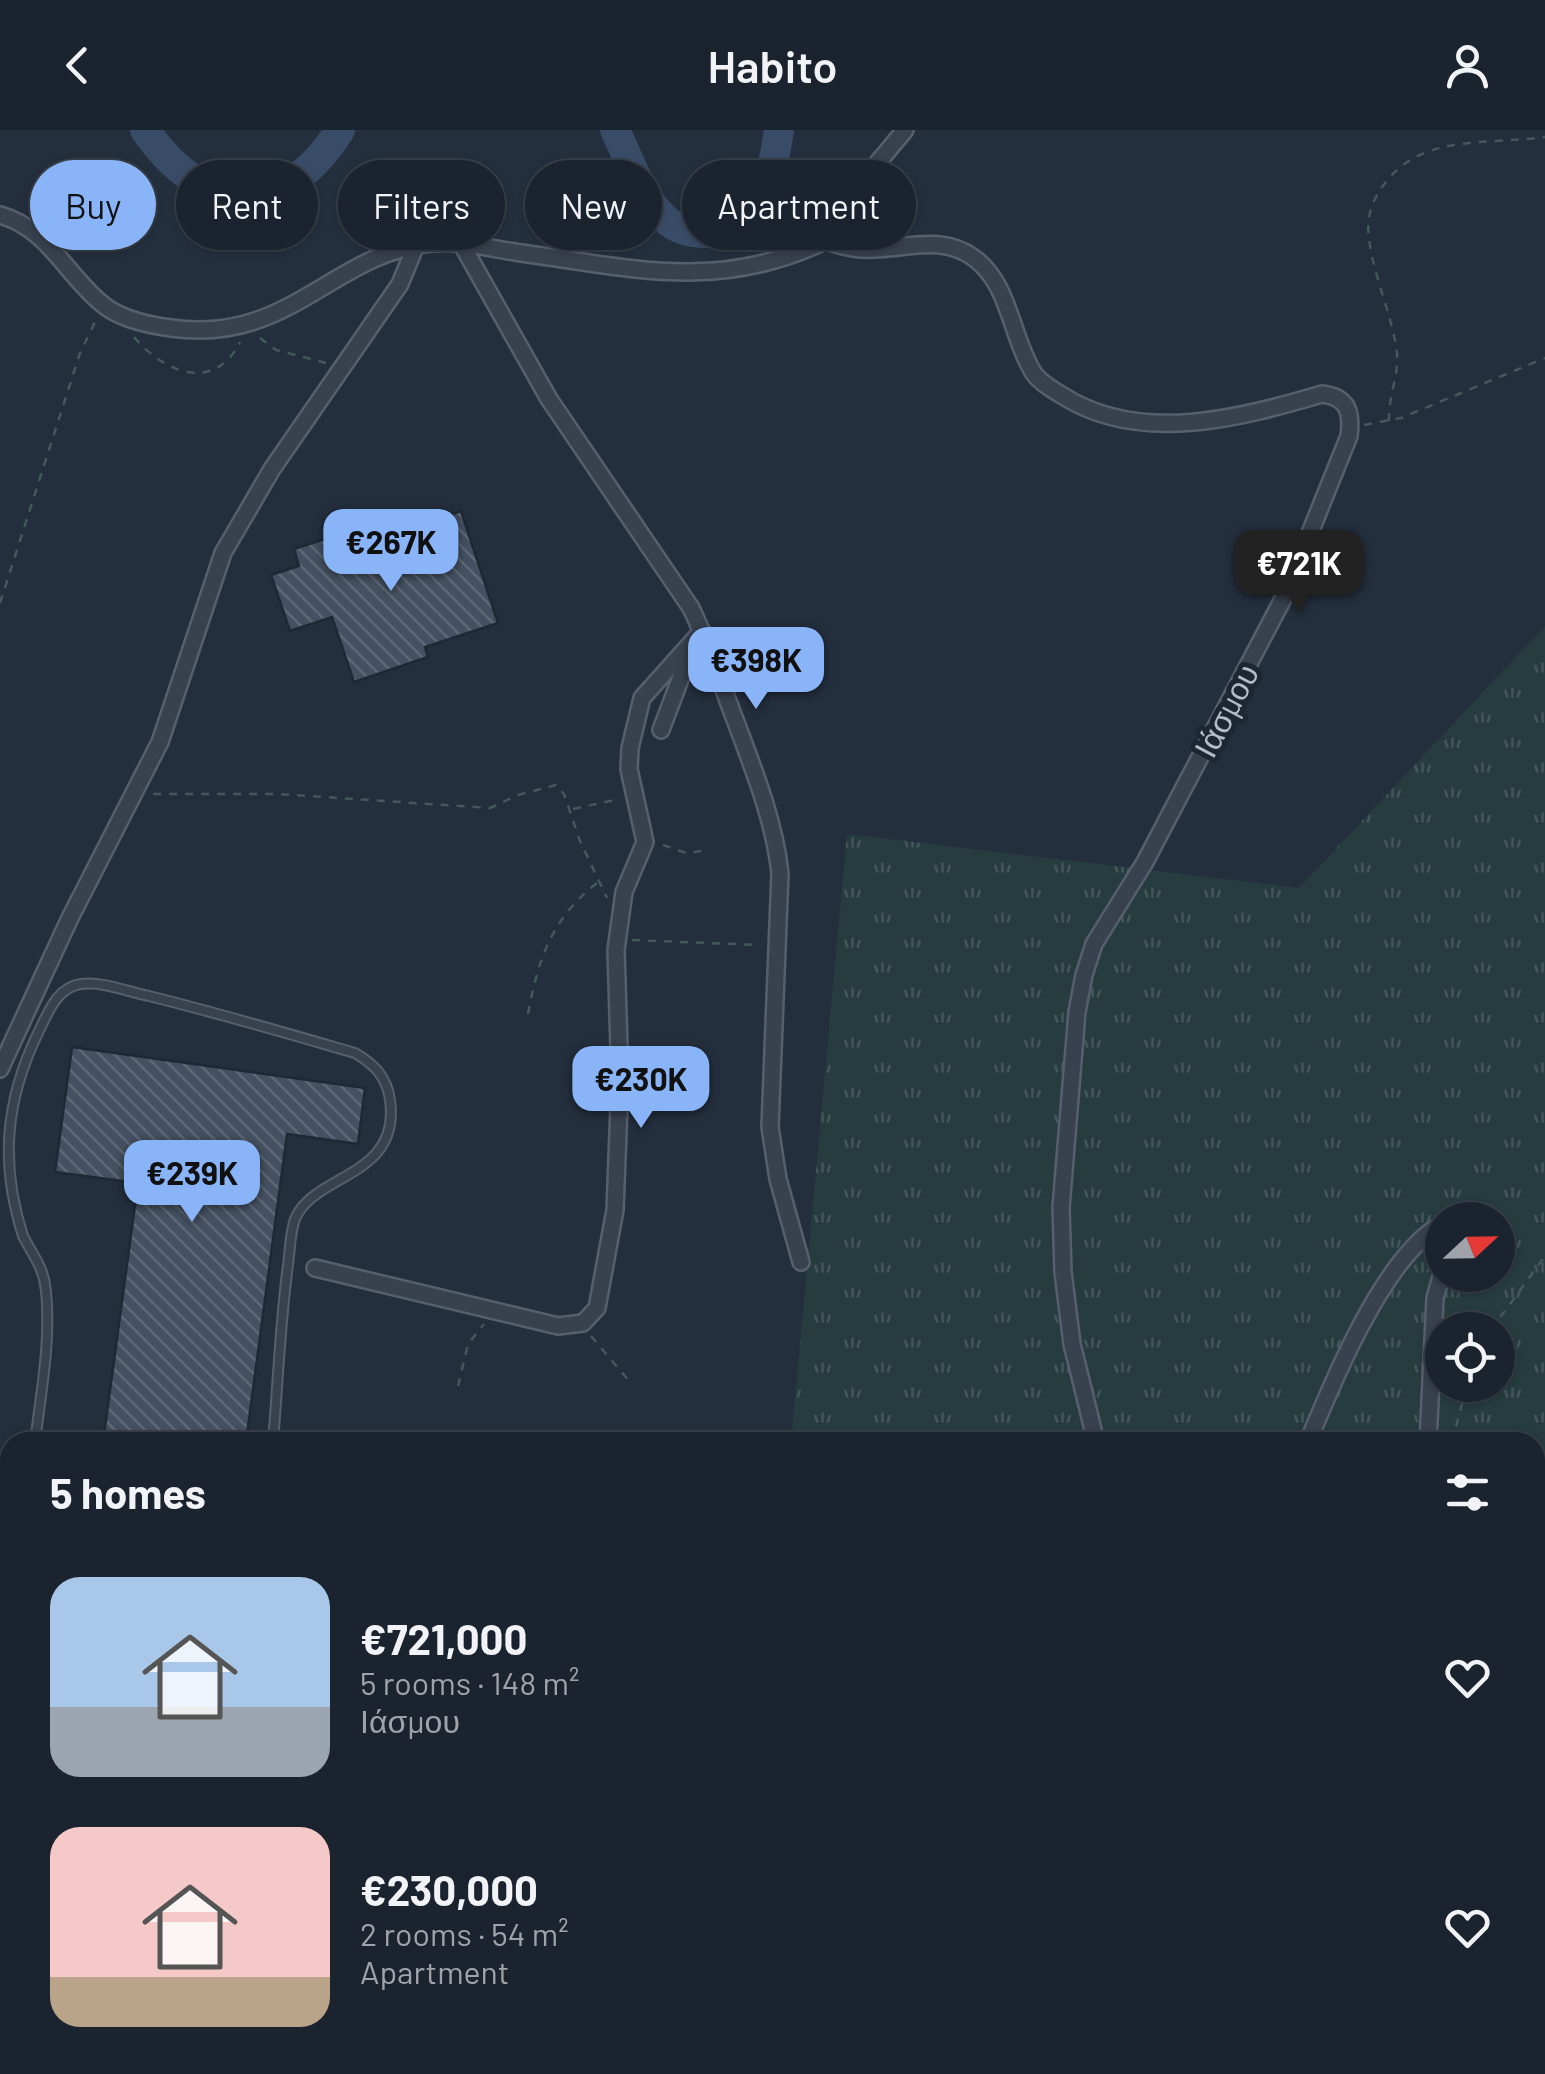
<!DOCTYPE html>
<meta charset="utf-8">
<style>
body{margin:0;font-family:Barlow,sans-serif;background:#242b36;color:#f1f3f6;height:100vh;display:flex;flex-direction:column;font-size:38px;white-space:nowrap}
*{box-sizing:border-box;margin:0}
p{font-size:32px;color:#a0a4aa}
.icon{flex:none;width:55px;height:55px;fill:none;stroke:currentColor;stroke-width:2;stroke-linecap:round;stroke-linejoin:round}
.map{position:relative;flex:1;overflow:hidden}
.sheet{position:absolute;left:0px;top:1302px;width:1545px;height:642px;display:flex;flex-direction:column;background:#1b232e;border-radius:30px 30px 0 0;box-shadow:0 2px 8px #0004,0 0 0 2px #39404a}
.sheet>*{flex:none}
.top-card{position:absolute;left:30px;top:30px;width:1000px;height:90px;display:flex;gap:20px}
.needle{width:65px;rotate:68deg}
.buttons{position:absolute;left:1425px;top:1072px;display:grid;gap:20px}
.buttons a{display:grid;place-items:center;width:90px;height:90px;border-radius:50%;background:#1b232e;box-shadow:0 2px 8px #0004,0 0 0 2px #39404a;font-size:50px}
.price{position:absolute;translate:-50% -85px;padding:0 22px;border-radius:20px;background:#8ab4f8;color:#111;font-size:32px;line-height:65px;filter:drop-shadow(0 2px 5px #0008)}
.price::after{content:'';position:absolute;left:50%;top:60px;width:30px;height:22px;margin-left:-15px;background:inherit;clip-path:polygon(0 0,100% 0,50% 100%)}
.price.current{background:#222;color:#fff}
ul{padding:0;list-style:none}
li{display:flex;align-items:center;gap:30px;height:250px;padding:0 50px}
li span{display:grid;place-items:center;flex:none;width:280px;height:200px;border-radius:30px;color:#555}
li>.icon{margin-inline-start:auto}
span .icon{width:120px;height:120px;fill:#fffc;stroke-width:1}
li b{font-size:42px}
h2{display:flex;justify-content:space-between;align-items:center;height:120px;padding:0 50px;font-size:42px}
.chip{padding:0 35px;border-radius:45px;background:#1b232e;box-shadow:0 2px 8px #0004,0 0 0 2px #39404a;font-size:35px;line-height:90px}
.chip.current{background:#8ab4f8;color:#111}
header{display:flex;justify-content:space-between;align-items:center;height:130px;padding:0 50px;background:#1b232e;font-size:45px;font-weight:600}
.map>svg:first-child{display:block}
.grass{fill:url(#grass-tufts);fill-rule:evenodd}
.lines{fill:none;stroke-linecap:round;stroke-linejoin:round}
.river{stroke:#394c67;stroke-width:30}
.building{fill:url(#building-back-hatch);stroke:#1f2835;stroke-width:2.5}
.lane-casing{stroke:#565f6c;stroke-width:12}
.street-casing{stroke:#565f6c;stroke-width:20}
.path{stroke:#44595c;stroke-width:2.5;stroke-dasharray:8 8;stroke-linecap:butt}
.lane{stroke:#38414e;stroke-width:8}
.street{stroke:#38414e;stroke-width:15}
.labels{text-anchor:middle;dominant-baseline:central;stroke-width:10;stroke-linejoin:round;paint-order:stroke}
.street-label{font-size:32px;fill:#b4bcc9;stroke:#1d2633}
</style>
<header><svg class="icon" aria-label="back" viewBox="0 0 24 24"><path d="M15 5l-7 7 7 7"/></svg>Habito<svg class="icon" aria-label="person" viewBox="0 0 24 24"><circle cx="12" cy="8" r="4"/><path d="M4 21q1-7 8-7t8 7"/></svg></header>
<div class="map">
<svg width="1545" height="1944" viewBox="0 0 1545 1944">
<defs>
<pattern id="grass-tufts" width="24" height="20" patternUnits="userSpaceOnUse" patternTransform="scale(2.5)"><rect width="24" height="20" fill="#263c3f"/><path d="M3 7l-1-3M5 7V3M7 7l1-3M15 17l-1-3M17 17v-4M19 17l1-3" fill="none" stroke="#435659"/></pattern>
<pattern id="building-back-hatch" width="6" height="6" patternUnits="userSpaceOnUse" patternTransform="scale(2.5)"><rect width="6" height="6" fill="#455162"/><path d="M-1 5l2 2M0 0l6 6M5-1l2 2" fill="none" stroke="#5d6877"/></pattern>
</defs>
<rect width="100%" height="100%" fill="#242f3e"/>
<!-- grass -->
<path class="grass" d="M1545,496V1944H1201L1199,1935H1535V1312H791L847,704L1299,758ZM1442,1090H1498V1145H1442ZM1442,1200H1498V1255H1442Z"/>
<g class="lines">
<!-- river -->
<path class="river" d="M145,0C204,85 283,90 340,0
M615,0C629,28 641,67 664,88C677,100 690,103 707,103C762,104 773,42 779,0"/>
</g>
<!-- building -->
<path class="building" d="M461,381L498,493L425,517L428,527L354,552L332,487L290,501L271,445L299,436L294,419L325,409L330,425Z
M72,917L365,958L358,1014L287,1004L246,1312H103L138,1053L55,1042Z"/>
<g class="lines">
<!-- lane casing -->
<g class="lane-casing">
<path id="lane" d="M35,1312C41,1262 51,1211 46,1161C44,1137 33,1126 23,1106C0,1034 5,971 38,903C48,883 57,857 81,854C103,851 128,862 149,866C218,883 286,903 355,923C374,934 387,947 390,970C401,1048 314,1043 295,1089C290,1103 290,1121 288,1135C280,1194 278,1253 273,1312
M10,1508L2,1598L10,1652
M0,1660H10"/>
</g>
<!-- street casing -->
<g class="street-casing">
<path id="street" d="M0,85C47,98 66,144 101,173C119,189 148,195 171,198C289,215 332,123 432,113C461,110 492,119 521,123C633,138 718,162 825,111
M825,111C837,114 850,119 862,119C900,122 939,102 974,128C1010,154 1011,207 1033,242C1039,252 1053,260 1063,266C1141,315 1240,288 1322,264C1348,267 1352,282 1349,306L1285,465L1145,732L1094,814L1084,845L1077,882L1061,1078L1063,1142L1072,1214L1096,1312
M825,111L840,78L905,0
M461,113L549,269L691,478C708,513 720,550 734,587C753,638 774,689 780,743L770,997L778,1049L801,1132
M661,600L693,515
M0,939L70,788L160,612L223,423L272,339L400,154L416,115
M315,1138L558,1196L583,1193L597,1178L615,1080L620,950L616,820L624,762L645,712L629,639L630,618L642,568L702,501
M1308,1312C1333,1251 1380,1137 1434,1099L1442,1101
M1428,1312L1435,1168L1442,1143
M1535,1877L1545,1938"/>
</g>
<!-- path -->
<path class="path" d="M134,207C164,243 215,263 240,212
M260,208L276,220L326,233
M1389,291C1388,267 1399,246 1397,223C1392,184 1374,148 1369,109C1366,87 1372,69 1386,52C1423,3 1492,15 1545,7
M1364,295L1401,288L1545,228
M0,473L80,223L96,190
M153,664H278L490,678L518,665L556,655L564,664L580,711L607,768
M573,679L619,669
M663,715L686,723L710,720
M632,810L759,815
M528,884C538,829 552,788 597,753
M1491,1200L1545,1126
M591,1206L629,1251
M458,1256L468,1214L484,1194
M1452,1312L1467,1255
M0,1890L10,1891
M850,1935L852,1944
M874,1935L882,1944
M1243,1935L1246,1944
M572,1944L574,1935
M1407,1944L1408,1935"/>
<!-- lane -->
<use href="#lane" class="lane"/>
<!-- street -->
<use href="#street" class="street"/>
</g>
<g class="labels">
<!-- street labels -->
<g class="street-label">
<text transform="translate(1225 580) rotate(-62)">Ιάσμου</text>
</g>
</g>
</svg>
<div class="buttons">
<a><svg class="needle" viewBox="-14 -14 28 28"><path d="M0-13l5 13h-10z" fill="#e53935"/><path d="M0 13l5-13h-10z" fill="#a0a4aa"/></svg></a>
<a><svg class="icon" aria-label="locate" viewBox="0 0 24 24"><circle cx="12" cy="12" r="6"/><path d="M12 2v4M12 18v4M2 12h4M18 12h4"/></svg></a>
</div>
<b class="price" style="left:391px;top:464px">€267K</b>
<b class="price current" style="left:1299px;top:485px">€721K</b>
<b class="price" style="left:756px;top:582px">€398K</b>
<b class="price" style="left:641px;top:1001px">€230K</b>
<b class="price" style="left:192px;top:1095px">€239K</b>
<div class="top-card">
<a class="chip current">Buy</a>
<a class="chip">Rent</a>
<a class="chip">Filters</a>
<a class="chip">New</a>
<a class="chip">Apartment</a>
</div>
<section class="sheet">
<h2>5 homes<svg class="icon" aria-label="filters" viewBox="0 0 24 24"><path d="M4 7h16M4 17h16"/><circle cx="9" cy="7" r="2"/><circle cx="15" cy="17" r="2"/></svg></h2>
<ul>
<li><span style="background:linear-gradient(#a9c7e8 65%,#9aa5b1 0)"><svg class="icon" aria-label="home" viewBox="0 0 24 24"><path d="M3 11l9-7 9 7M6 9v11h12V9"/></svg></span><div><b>€721,000</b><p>5 rooms · 148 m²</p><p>Ιάσμου</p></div><svg class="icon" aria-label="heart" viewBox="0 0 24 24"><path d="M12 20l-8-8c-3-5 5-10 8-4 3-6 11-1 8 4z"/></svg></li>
<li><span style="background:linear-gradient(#f6c9c9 75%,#b9a48a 0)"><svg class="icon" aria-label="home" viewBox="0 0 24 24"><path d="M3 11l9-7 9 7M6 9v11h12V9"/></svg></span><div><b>€230,000</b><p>2 rooms · 54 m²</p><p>Apartment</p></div><svg class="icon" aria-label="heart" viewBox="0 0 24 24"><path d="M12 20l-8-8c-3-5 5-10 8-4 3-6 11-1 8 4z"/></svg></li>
</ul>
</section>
</div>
